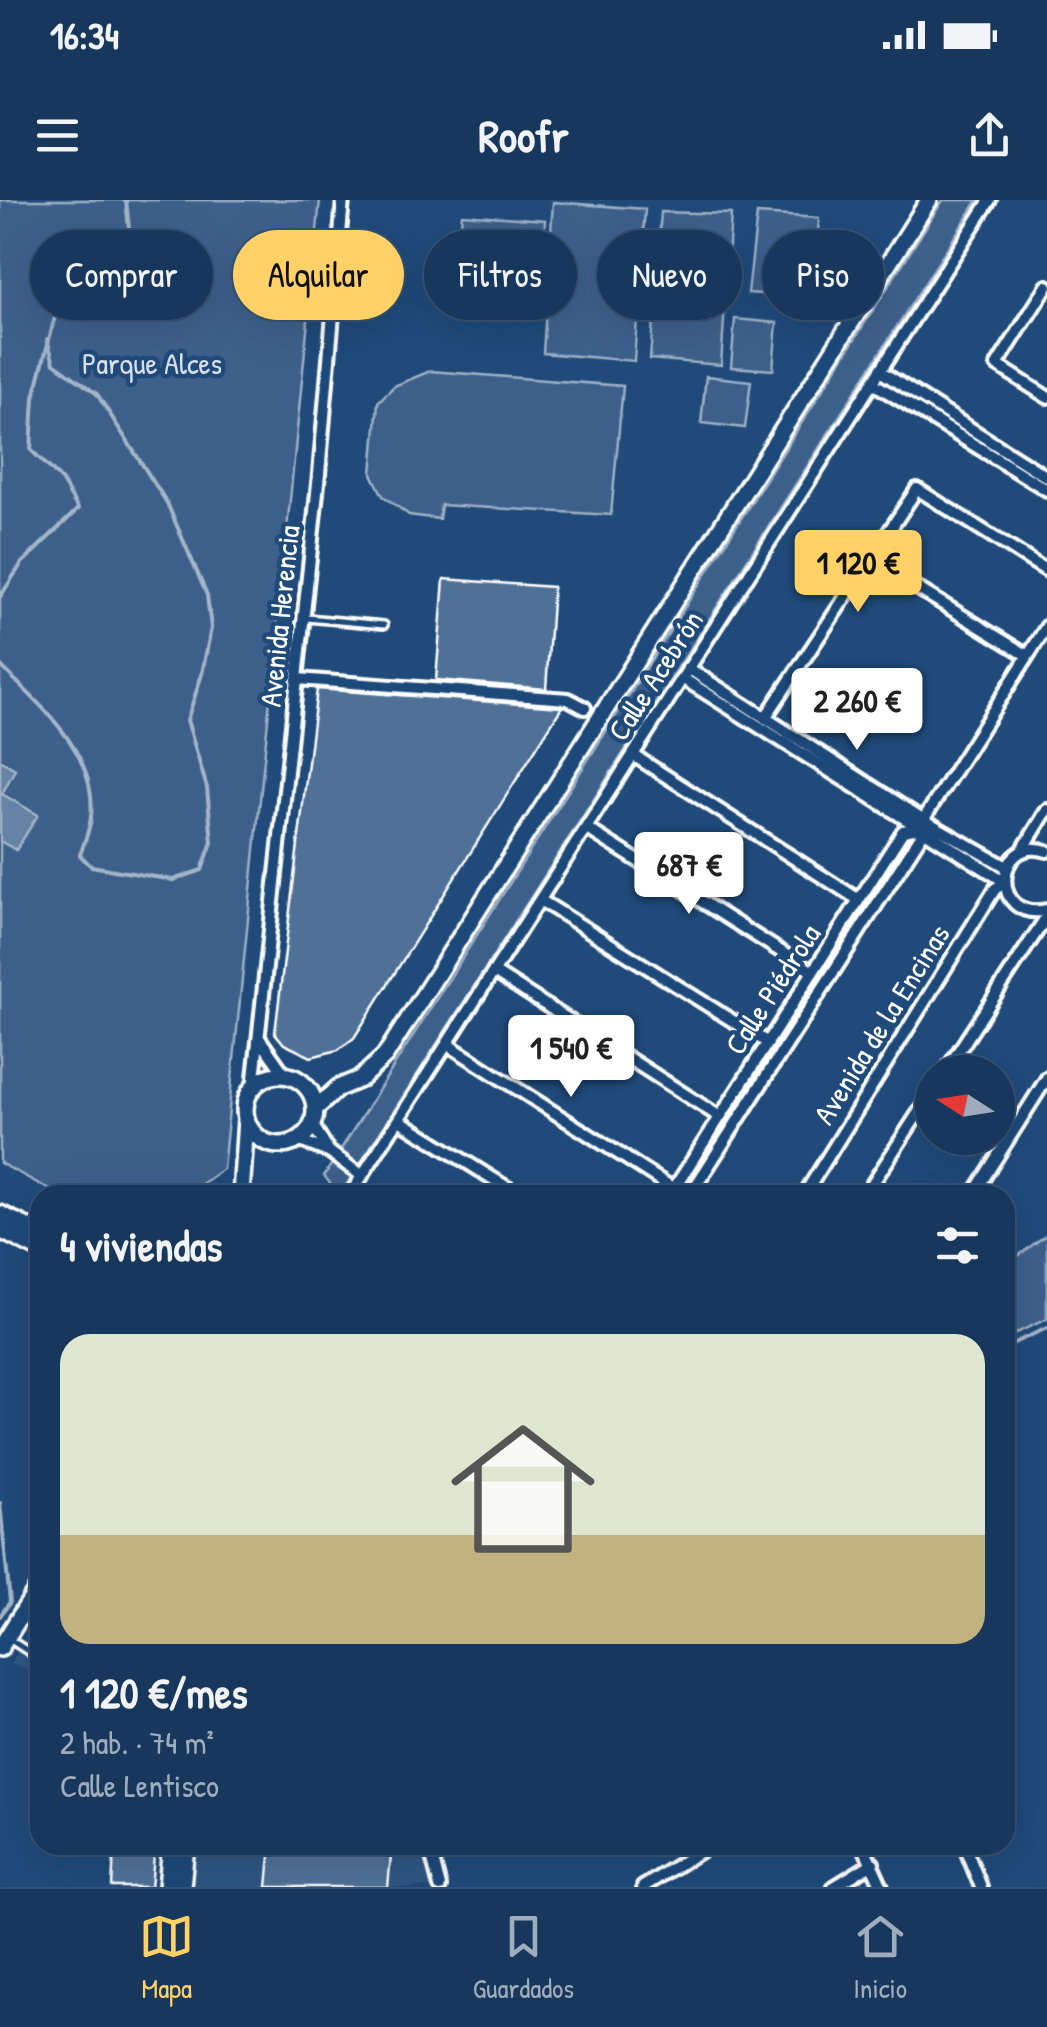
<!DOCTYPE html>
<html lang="es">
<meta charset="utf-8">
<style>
body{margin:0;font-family:"Patrick Hand",sans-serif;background:#203f62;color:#f1f3f6;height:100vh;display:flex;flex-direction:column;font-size:38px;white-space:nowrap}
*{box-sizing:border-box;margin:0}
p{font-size:32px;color:#9eacbb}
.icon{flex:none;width:55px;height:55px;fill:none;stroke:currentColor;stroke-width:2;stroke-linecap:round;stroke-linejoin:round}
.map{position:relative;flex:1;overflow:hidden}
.panel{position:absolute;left:30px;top:985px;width:985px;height:670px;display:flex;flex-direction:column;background:#17385c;border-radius:30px;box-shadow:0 10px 40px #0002,0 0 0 2px #365272}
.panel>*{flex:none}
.guide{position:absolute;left:30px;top:30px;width:988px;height:90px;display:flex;gap:20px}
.needle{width:65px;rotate:282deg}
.tools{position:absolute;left:915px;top:855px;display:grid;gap:20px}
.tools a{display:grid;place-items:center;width:100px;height:100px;border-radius:50%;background:#17385c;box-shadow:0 10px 40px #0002,0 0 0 2px #365272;font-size:50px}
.price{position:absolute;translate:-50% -85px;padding:0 22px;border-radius:10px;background:#fff;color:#222;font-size:32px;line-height:65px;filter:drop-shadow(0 2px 5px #0008)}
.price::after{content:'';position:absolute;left:50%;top:60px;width:30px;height:22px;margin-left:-15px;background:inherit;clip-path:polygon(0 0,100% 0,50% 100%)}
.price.active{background:#ffd166;color:#111}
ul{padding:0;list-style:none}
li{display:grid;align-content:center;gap:20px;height:530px;padding:0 30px}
li span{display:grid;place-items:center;height:310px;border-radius:30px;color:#555}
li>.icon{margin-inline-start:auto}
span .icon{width:180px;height:180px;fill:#fffc;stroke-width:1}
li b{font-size:42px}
h2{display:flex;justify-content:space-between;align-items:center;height:120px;padding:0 30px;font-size:42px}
.pill{padding:0 35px;border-radius:45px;background:#17385c;box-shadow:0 10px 40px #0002,0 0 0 2px #365272;font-size:35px;line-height:90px}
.pill.active{background:#ffd166;color:#111}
.status{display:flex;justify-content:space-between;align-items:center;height:70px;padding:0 50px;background:#17385c;direction:ltr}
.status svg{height:28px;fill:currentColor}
header{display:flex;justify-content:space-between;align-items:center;height:130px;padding:0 30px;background:#17385c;font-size:45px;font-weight:700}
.tab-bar{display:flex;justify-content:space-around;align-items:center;height:140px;border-top:2px solid #365272;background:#17385c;font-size:28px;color:#9eacbb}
.tab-bar a{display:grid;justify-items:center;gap:5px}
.tab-bar .active{color:#ffd166}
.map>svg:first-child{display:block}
.built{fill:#2e5683}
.green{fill:#3c618b;stroke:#9eb0c5;stroke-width:2.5}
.water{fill:#6583a4;stroke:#a3b5c8;stroke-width:2.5}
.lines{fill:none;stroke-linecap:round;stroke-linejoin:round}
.stream{stroke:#a3b5c8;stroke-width:4}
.building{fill:#507197;stroke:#fff;stroke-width:2.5}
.lane-casing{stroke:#fff;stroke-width:12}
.street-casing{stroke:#fff;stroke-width:18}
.secondary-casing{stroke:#fff;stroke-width:22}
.lane{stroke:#1f4a7a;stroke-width:5}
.street{stroke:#1f4a7a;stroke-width:10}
.secondary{stroke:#1f4a7a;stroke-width:15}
.labels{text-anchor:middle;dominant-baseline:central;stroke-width:9;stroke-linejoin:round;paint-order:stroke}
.park-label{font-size:30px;fill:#d8dfe8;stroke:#1f4a7a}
.street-label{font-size:30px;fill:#fff;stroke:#1f4a7a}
</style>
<div class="status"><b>16:34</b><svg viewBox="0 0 49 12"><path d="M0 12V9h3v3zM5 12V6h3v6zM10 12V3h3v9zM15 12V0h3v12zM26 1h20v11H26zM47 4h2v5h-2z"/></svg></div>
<header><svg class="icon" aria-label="menu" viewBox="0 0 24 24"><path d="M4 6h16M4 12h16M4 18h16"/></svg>Roofr<svg class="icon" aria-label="share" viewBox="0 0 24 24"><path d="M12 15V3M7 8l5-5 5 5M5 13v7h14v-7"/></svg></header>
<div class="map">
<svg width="1047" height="1687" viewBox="0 0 1047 1687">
<rect width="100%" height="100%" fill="#1f4a7a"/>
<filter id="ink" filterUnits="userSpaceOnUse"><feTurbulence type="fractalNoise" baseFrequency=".01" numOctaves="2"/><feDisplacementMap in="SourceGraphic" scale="20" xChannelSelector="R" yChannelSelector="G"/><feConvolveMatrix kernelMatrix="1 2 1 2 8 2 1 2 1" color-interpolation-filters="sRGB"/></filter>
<g filter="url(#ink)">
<!-- built -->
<path class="built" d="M40,1419V1473L10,1464Z
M195,1645H423L433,1687H191Z"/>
<!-- green -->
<path class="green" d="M0,0H320L223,969L186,995H60L0,963Z
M943,0H978L340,995L324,976Z
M553,2L645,9L634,161L543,153Z
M661,12L731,14L721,165L650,159Z
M462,14L545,20L543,74L456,69Z
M757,14L819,18L815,98L748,93Z
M735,119L777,123L773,170L731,167Z
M430,171L623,186L611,315L441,305L439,319L409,315L383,296L372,274L378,202L394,186Z
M706,176L751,181L745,228L701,223Z
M1047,1034V1119L1005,1138V1066Z"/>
<!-- water -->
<path class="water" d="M0,560L15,569L2,594L38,615L16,650L0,641Z"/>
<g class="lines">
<!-- stream -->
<path class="stream" d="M0,397L22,363L78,309L60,278L31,250L34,197L61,94L123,69L130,39L126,0
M0,465C40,506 98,552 91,617C90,629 84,643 80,655L91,666L173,680L202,670L212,642L207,588L187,520L202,474L211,428L207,395L167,303L97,194L54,163L47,139
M1005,1147L1047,1128
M0,1303L10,1402L0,1416"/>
</g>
<!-- building -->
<path class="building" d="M444,379L553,387L546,489L436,480Z
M317,489L562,507L354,838L338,850L311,857L284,844L275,833Z
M271,1645H392L388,1687H267Z
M114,1653L154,1656L151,1687H112Z"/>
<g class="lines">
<!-- lane casing -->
<g class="lane-casing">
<path id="lane" d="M307,418L384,425
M9,1439L40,1459"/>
</g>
<!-- street casing -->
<g class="street-casing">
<path id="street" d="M1047,86L997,165L1047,197
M880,171L1047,277
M873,183L1047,290
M871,360L1028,456
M688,468L924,620L1007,667
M682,478L1004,681
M297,479L568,499L585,508
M765,518L917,289L1047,371
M633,555L859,700
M586,628L813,772
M1022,651L1047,610
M1047,651C994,634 989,723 1047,710
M540,700L768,843
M494,772L720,917
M259,838L286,876
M447,844L674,989
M945,872L1047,716
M253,888L319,274L343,0
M399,920L519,995
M312,924L330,953
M298,940L331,953L362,976L350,995
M362,976L990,0
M670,995L903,631L918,628L1047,426
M690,995L924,631
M804,995L995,689L1004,683
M865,995L932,892
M973,995L1047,878
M429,1645L440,1687
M863,1645L882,1687
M964,1645L981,1687
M643,1687L710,1645
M834,1687L873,1663"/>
</g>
<!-- secondary casing -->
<g class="secondary-casing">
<path id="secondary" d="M245 910a35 35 0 1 1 70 0a35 35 0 1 1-70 0Z
M315,909L338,888L360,879L385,856L929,0
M241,995L246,919
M0,1014L40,1033
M0,1030L40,1050
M0,1448L40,1385
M167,1687L171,1645
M182,1687L186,1645"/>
</g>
<!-- lane -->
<use href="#lane" class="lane"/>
<!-- street -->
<use href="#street" class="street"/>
<!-- secondary -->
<use href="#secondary" class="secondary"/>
</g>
</g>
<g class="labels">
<!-- park labels -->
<g class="park-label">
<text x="152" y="163">Parque Alces</text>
</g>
<!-- street labels -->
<g class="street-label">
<text transform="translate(279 416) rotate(-84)">Avenida Herencia</text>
<text transform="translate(655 475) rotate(-57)">Calle Acebrón</text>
<text transform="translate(772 789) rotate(-57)">Calle Piédrola</text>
<text transform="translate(881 824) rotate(-58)">Avenida de la Encinas</text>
</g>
</g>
</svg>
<div class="tools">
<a><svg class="needle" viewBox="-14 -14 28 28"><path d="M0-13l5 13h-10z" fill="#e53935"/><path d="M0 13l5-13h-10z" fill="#9eacbb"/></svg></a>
</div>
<b class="price active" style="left:858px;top:415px">1 120 €</b>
<b class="price" style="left:857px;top:553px">2 260 €</b>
<b class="price" style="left:689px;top:717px">687 €</b>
<b class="price" style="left:571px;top:900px">1 540 €</b>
<div class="guide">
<a class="pill">Comprar</a>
<a class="pill active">Alquilar</a>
<a class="pill">Filtros</a>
<a class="pill">Nuevo</a>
<a class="pill">Piso</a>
</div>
<section class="panel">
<h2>4 viviendas<svg class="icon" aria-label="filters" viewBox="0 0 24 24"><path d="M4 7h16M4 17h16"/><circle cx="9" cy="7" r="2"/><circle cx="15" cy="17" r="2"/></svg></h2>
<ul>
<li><span style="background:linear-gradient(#dfe7d0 65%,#c2b280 0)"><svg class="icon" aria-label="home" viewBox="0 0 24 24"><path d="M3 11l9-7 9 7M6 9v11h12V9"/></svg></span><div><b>1 120 €/mes</b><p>2 hab. · 74 m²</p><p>Calle Lentisco</p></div></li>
</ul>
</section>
</div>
<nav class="tab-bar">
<a class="active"><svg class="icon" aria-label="map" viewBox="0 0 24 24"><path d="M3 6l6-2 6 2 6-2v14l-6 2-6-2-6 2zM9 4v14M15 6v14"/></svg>Mapa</a>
<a><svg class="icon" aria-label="saved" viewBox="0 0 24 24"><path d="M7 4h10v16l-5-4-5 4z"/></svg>Guardados</a>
<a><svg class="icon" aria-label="home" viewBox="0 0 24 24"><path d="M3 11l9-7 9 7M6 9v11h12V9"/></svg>Inicio</a>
</nav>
